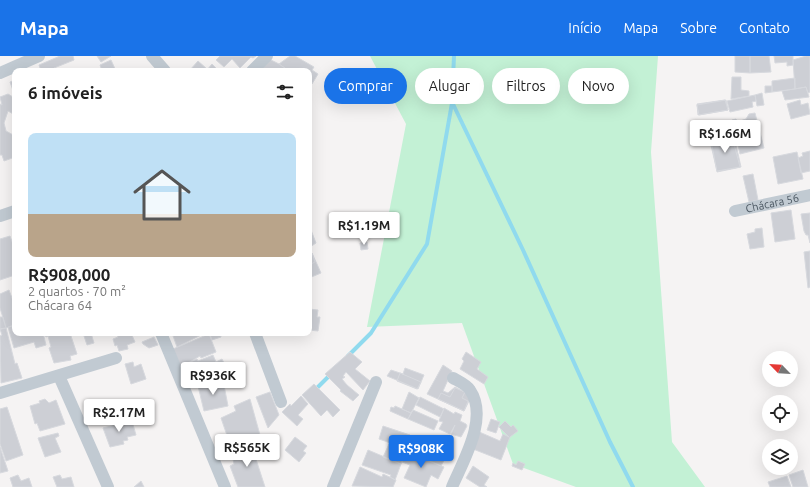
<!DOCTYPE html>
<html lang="pt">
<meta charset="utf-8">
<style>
body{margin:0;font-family:Ubuntu,sans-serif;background:#f2f2f2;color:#222;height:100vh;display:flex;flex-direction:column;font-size:15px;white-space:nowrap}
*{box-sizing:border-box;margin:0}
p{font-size:13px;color:#767676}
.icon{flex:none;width:22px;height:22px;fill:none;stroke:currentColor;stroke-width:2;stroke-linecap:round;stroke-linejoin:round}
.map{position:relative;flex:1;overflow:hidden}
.side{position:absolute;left:12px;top:12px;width:300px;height:268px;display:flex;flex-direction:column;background:#fff;border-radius:8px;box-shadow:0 4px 16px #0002}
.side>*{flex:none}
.banner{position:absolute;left:324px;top:12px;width:380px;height:36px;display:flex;gap:8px}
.needle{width:26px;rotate:295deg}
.tools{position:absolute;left:762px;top:295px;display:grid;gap:8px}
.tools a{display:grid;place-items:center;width:36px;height:36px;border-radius:50%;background:#fff;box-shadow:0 4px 16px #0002;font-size:20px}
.price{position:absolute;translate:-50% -34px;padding:0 9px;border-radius:4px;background:#fff;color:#222;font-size:13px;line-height:26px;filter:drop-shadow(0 1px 2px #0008)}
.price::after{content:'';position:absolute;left:50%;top:24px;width:12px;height:9px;margin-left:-6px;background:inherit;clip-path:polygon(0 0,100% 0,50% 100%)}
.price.current{background:#1a73e8;color:#fff}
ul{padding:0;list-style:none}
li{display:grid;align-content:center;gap:8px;height:212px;padding:0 16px}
li span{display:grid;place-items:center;height:124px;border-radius:8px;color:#555}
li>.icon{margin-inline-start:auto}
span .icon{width:72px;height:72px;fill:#fffc;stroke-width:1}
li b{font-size:17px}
h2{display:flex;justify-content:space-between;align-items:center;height:48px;padding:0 16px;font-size:17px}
.pill{padding:0 14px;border-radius:18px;background:#fff;box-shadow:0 4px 16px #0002;font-size:14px;line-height:36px}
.pill.current{background:#1a73e8;color:#fff}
header{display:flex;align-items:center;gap:24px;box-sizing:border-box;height:56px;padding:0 20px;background:#1a73e8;color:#fff}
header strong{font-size:19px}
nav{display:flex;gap:22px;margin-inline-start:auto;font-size:14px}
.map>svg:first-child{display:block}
.green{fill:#c3f1d5}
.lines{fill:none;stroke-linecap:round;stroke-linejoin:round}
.stream{stroke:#90daee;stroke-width:4}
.building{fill:#cdcfd5;stroke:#d7d9de}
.street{stroke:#c1cad2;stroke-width:12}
.labels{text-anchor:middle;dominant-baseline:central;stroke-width:3;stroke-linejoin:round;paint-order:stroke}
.street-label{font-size:11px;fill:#4a5661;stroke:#fff}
</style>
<header>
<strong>Mapa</strong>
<nav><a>Início</a><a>Mapa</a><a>Sobre</a><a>Contato</a></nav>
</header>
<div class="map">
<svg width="810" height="431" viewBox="0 0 810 431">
<rect width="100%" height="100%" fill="#f5f3f3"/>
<!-- green -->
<path class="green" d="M370,0H658L651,96L672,386L705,431H576L513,408L462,267L367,271L406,68Z"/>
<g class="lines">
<!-- stream -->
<path class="stream" d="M454,0L452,46L523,194L610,386L633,431
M348,300L371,277L427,188L452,47
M314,335L331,318"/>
</g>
<!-- building -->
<path class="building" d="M60,0H73L74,4L54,12L56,15H41L39,9Z
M97,0H111L101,6Z
M220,0H256L253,2L251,1L240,12L232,3L224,11L216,4Z
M290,0H295L314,11L312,14L318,18L312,28L309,26V15H289L279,8Z
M735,0H750V17L735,16Z
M750,0H769L771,16L750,17Z
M774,0H793V9L787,10V6L775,7Z
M806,0H810V36L808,37L806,31L795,33L793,4Z
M111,4L116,15H102L100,9Z
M271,4L279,8L285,12L282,15H260Z
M198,5L207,13L204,15L190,14Z
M212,8L219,15H204L207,14Z
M732,21H741V34L749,35V40L731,43Z
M795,22V33L772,36V25Z
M15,24V40L10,26Z
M765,30H772V36L765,37Z
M806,31L809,41L785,44L782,35Z
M762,37L764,49L757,50L755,39Z
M8,38L13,41L15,47V59L8,55L4,67L6,75L15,80V101L4,105L2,99H0V48L2,49L0,41Z
M755,39L756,45L752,46L753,51L730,56L727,45Z
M725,44L728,54L698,59L697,48Z
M726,44L728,54L699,59L697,49Z
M800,44L801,49L808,47L810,58L791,63L787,48Z
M755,57L764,92L740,98L732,64L736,63L737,66L746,63L749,58Z
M732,80L740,111L717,115L710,85Z
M734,80L741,111L717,116L711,84Z
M810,95V115L801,117L798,102L803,100L802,97Z
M797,96L803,123L778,128L773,101Z
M753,118L758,144L749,146L743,120Z
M791,154L795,183L775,186L771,157Z
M810,157V187L808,179H806L804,175L801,158Z
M762,172L764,191L750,193L747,178L755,176V173Z
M311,174L316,187L310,191L309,175Z
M10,180L15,194V219L0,224V183Z
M367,186L368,193L361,194L360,187Z
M810,195V231L808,232L804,196Z
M312,197L321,217L309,222V199Z
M312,197L315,206L309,209V199Z
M9,234L15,250V269L6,272L0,252V238Z
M309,253L318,254L317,261H320L318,275L309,274Z
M0,261H3L6,272L0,273Z
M15,269V277H43L46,289L36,292L34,286L14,292L8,271Z
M6,272L15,308L17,307L22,322L1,327L0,280L2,279L0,273Z
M44,277H70L77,298L70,300L71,304L54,307L49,292L51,291L48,280L46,281Z
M83,277H91L94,287L87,289Z
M117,277H131L135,286L127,289L128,293L119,295L117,289L115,290L113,283L118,281Z
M172,277H200L201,279L177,291Z
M220,277L221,281L212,284L210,278Z
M209,278L216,296L201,302L200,300L181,311L173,293Z
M154,281L158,289L149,292L143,288L142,286Z
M350,296L362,306L355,313L370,325L363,334L346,316L343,320L345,321L342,323L347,329L359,339L353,345L340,335L341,334L325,318Z
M466,296L481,306L477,313L488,321L484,328L460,313L464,305L462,303Z
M213,299L216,306L222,303L226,311L198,322L191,306L197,303L198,305Z
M133,306L134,311L141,308L146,323L131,328L125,308Z
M443,309L452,315L443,335L448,337L455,331L468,338L471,341L464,355L427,338Z
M405,312L424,319L418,333L387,320L391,314L403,318Z
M193,317L197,324L187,328L185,321Z
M400,317L421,326L417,333L397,325Z
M223,324L228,350L204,355L198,330Z
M314,328L340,354L333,361L327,354L321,360L302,339Z
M455,332L465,336L462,342L468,345L464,355L438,343L441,337L450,341Z
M270,336L279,359L268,372L256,341Z
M409,336L419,342L411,357L402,353Z
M301,340L308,348L298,359L303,363L297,370L282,356L290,348L291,350Z
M420,341L444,353L440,361L416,349Z
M45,343L49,347L56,344L65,368L40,375L37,367L35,368L30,350L40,347L39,345Z
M250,343L260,379L255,383L253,379L230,388L221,362L236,355L234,350Z
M395,350L411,357L408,363L390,355L391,351L394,352Z
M7,351L23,399L6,405L0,388V353Z
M444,352L454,358L455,356L462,359L460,365L466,368L467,370L461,381L451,378L455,369L450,378L439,373L443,366L439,365Z
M413,354L438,365L434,374L408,363Z
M491,363L500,366L496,377L487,374Z
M132,365L136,379L127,381L128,384L123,385L124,388L110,391L103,372Z
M505,365L511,371L513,369L518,375L510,381L501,404L473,393L477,375L500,385L503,378L509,381L499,371Z
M383,370L410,379L407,386L423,393L420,401L404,394L405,392L379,383Z
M58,377L59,380L55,382L61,396L45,401L38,382Z
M295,381L307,390L303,395L306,397L299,406L285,394Z
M254,383L258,392L253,394L265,431H238L230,410L234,408L233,403Z
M428,383L450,393L441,410L420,401Z
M389,388L406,395L401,408L383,401Z
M0,391L8,415L0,417Z
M368,394L401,408L395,424L390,421L391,419L362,409Z
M406,395L444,411L438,423L431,419L426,431L404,422L410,409L402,406Z
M518,405L525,408L522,414L512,410L513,407L516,409Z
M473,410L489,421L484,429L487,431H480L466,422Z
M360,411L382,421L383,418L396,424L393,431L352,430Z
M803,414L808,431H793L789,419Z
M18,419L21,425L29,422L32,431H13L10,422Z
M60,419L62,423L71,421L74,431H57L53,421Z
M787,420L791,431H770L768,426Z
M141,425L144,431H134Z"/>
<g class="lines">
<!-- street -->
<g class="street">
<path d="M152,0L165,15"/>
<path d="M252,15L267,0"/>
<path d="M0,17L39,0"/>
<path id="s1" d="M735,155L810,139"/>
<path d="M0,160L15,155"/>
<path d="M161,277L225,431"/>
<path d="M255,277L281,346"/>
<path d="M59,320L108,431"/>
<path d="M0,337L116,302"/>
<path d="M333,431L376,326"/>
<path d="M452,431C463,405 489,362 470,334C467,329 458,325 453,322"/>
</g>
</g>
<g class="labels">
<!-- street labels -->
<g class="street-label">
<text stroke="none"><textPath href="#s1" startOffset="38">Chácara 56</textPath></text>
</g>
</g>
</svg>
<div class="tools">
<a><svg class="needle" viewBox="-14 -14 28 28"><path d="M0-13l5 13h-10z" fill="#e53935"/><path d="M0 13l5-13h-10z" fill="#767676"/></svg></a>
<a><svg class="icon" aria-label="locate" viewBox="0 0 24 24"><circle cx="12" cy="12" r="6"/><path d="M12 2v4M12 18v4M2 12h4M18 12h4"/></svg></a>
<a><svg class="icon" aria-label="layers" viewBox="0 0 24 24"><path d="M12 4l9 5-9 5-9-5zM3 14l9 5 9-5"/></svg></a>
</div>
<b class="price" style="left:725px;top:98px">R$1.66M</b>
<b class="price" style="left:364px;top:190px">R$1.19M</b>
<b class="price" style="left:213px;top:340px">R$936K</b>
<b class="price" style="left:119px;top:377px">R$2.17M</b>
<b class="price" style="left:247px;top:412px">R$565K</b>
<b class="price current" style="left:421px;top:413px">R$908K</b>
<div class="banner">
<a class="pill current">Comprar</a>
<a class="pill">Alugar</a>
<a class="pill">Filtros</a>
<a class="pill">Novo</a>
</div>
<section class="side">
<h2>6 imóveis<svg class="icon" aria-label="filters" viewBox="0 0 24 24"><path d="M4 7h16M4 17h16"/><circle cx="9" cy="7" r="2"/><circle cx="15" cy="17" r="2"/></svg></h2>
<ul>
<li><span style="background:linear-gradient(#bfe0f5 65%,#b9a48a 0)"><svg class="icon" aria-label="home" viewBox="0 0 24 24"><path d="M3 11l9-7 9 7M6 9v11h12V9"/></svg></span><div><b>R$908,000</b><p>2 quartos · 70 m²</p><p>Chácara 64</p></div></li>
</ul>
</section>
</div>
